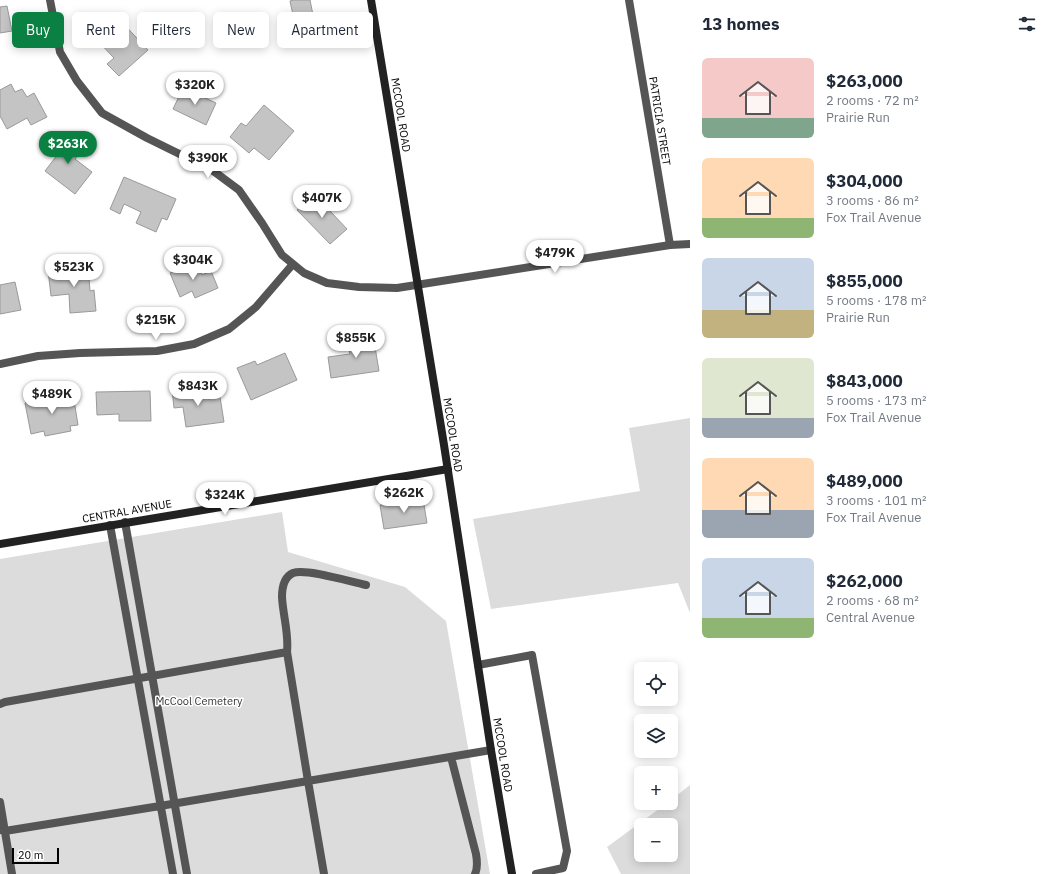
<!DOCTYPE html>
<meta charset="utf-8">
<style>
body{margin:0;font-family:"IBM Plex Sans",sans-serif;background:#f2f2f3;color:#1f2937;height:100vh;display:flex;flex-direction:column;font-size:15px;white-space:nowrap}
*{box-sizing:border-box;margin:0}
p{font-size:13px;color:#747a83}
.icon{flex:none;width:22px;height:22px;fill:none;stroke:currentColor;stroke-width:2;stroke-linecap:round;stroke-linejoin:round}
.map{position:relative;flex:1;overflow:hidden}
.sheet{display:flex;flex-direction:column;background:#fff;width:360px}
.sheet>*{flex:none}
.hud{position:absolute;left:12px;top:12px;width:380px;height:36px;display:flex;gap:8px}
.controls{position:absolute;left:634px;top:662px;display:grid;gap:8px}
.controls a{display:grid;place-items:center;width:44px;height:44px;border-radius:6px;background:#fff;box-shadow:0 2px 10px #0003;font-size:20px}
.scale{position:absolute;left:12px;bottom:10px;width:47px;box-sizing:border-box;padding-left:4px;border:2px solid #000;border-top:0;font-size:11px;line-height:14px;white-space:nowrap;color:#000;-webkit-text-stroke:3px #fff;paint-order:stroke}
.price{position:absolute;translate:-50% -34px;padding:0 9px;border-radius:14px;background:#fff;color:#222;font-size:13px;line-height:26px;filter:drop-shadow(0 1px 2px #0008)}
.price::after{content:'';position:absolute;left:50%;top:24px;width:12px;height:9px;margin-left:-6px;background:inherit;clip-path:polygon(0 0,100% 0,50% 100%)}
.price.on{background:#0b8043;color:#fff}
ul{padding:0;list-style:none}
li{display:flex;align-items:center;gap:12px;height:100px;padding:0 12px}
li span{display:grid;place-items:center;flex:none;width:112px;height:80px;border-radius:6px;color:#555}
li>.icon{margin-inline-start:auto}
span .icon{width:48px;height:48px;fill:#fffc;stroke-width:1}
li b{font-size:17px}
h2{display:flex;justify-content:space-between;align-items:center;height:48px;padding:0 12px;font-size:17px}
.pill{padding:0 14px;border-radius:6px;background:#fff;box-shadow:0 2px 10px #0003;font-size:14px;line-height:36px}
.pill.on{background:#0b8043;color:#fff}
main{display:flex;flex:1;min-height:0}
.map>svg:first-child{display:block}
.green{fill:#dcdcdc;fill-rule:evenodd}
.building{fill:#c4c4c4;stroke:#999}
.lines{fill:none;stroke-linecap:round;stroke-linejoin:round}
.lane{stroke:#555;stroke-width:8}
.street{stroke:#555;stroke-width:8}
.secondary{stroke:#222;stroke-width:8}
.labels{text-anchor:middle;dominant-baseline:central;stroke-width:3;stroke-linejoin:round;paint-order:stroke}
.street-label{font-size:11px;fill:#000;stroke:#fff}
.park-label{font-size:11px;fill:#333;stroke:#fff}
</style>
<main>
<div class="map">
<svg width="690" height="874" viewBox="0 0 690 874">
<rect width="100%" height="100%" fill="#fff"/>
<!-- green -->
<path class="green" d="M690,418V613L678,583L491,609L473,519L640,491L629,428Z
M282,512L288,552L405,587L446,621L490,874H0V559Z
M690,785V874H621L607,847L667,803H671V800ZM641,825H671V855H641Z"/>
<!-- building -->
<path class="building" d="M293,0H310L315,25L296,29L290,1Z
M7,6L12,31L0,33V7Z
M119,19L148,50L119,76L107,64L114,58L96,39Z
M11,84L15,92L22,89L27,97L34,93L47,117L31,125L27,118L7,129L0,116V90Z
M183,88L216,103L206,125L173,109Z
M264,105L294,131L269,160L254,148L249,153L230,137L241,123L246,126Z
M62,133L83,149L75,159L92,172L75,194L45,171L58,154L51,148Z
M124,177L176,199L167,220L162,218L156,232L136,223L141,212L124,204L120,214L110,209Z
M314,194L347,229L330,244L297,210Z
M196,261L202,275L211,271L218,288L195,298L192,291L180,297L170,273Z
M88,266L90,291L94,290L96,311L70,313L69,294L51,296L48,270Z
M15,282L21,310L0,314V285Z
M373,335L379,371L331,378L328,357L350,354L347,339Z
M285,353L297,380L251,400L237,368L255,361L257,365Z
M197,385L198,395L207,394L208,399L220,397L224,422L186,427L183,407L174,408L172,389Z
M150,391L151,421H119V414L97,415L96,392Z
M73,394L78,425L70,426L71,431L45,436L44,431L31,434L25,403Z
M423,499L427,523L384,529L380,505Z"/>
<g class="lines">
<!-- lane -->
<path class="lane" d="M125,522L187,874
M110,525L173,874
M478,665L532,655L567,851L563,868L536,874
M0,704L5,702L287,652
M451,757L476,854C477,860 478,868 475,874
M0,802L12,874
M0,830L5,831L160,806L491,750
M324,874L308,781L287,652C289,633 283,616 282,597C282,588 284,577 293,573C306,568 351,582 366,585"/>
<!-- street -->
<path class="street" d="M50,0L60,52L77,81L102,113L147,138L212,170L239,190L262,223L282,255L304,273L327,283L359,287L397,288L670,245L690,244
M629,0L670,245
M0,364L38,356L80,353L157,351L194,344L229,329L256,307L293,264"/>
<!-- secondary -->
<path class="secondary" d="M371,0L444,445L491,750L512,874
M0,544L448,469"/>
</g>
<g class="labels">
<!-- street labels -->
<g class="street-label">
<text transform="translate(401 115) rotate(81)">MCCOOL ROAD</text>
<text transform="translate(660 121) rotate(81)">PATRICIA STREET</text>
<text transform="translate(453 435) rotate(81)">MCCOOL ROAD</text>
<text transform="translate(127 511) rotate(-10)">CENTRAL AVENUE</text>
<text transform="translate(503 755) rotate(81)">MCCOOL ROAD</text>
</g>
<!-- park labels -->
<g class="park-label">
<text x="199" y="701">McCool Cemetery</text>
</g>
</g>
</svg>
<div class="controls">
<a><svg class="icon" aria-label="locate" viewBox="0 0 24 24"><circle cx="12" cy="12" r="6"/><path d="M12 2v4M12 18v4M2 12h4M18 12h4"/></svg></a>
<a><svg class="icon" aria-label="layers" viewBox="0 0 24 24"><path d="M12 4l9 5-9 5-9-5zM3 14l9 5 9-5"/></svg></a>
<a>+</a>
<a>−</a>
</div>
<div class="scale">20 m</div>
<b class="price" style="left:195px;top:106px">$320K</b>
<b class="price on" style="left:68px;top:165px">$263K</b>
<b class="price" style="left:208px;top:179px">$390K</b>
<b class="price" style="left:322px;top:219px">$407K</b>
<b class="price" style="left:555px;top:274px">$479K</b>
<b class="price" style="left:193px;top:281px">$304K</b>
<b class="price" style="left:74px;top:288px">$523K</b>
<b class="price" style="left:156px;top:341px">$215K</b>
<b class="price" style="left:356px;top:359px">$855K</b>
<b class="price" style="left:198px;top:407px">$843K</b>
<b class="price" style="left:52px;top:415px">$489K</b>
<b class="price" style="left:404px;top:514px">$262K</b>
<b class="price" style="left:225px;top:516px">$324K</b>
<div class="hud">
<a class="pill on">Buy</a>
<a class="pill">Rent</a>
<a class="pill">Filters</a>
<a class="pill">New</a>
<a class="pill">Apartment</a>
</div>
</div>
<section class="sheet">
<h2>13 homes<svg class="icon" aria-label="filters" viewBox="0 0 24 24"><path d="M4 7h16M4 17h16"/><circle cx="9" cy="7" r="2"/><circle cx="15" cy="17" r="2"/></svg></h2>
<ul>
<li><span style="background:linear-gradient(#f6c9c9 75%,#7fa58c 0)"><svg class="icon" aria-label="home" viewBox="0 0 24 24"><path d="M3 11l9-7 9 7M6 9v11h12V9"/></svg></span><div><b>$263,000</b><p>2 rooms · 72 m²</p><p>Prairie Run</p></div></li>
<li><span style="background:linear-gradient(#ffd9b3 75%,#8fb573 0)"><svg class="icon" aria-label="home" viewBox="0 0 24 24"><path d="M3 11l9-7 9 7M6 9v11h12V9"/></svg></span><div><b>$304,000</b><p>3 rooms · 86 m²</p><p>Fox Trail Avenue</p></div></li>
<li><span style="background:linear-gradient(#c9d6e8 65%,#c2b280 0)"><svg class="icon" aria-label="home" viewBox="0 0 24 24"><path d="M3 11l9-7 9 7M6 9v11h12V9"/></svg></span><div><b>$855,000</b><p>5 rooms · 178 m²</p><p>Prairie Run</p></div></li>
<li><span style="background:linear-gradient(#dfe7d0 75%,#9aa5b1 0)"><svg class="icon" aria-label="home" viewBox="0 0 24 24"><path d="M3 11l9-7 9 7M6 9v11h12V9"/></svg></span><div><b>$843,000</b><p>5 rooms · 173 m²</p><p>Fox Trail Avenue</p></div></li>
<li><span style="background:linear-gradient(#ffd9b3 65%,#9aa5b1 0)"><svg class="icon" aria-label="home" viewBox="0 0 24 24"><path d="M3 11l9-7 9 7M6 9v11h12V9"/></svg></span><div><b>$489,000</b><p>3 rooms · 101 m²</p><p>Fox Trail Avenue</p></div></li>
<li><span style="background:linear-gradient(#c9d6e8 75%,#8fb573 0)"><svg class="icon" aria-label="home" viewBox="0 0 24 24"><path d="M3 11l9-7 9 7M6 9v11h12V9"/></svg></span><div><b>$262,000</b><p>2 rooms · 68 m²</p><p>Central Avenue</p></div></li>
</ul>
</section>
</main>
